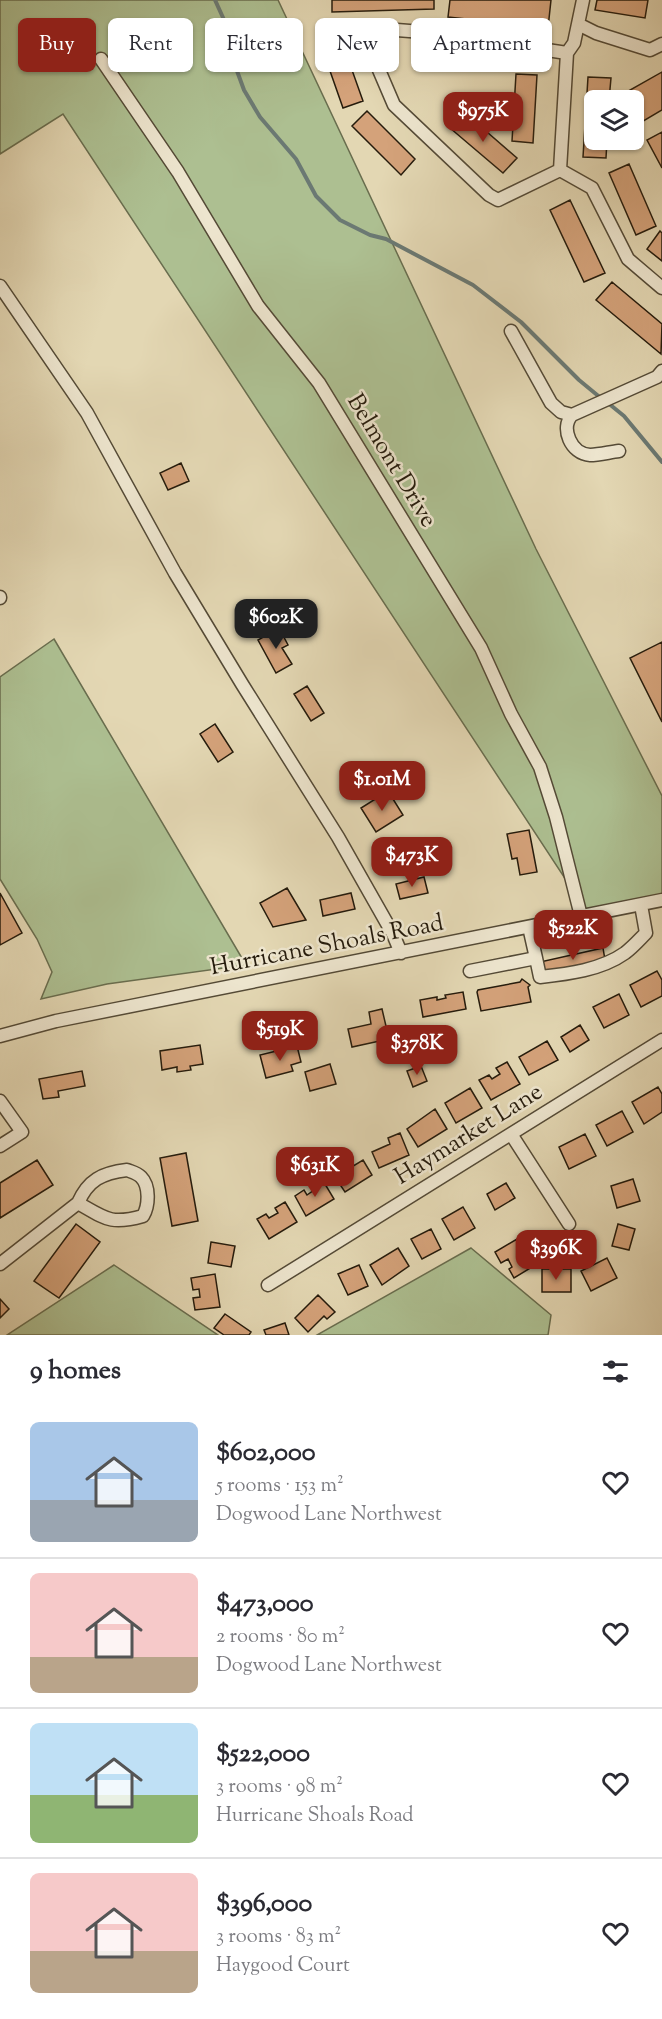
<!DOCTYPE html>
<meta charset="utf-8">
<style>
body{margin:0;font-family:"Sorts Mill Goudy",serif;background:#f7f7f7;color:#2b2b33;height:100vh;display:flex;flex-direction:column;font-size:22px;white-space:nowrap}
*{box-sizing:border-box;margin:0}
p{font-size:20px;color:#7c7c81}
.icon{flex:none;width:33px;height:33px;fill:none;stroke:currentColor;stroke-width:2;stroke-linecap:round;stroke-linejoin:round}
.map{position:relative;height:1335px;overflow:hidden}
.details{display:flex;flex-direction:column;background:#fff;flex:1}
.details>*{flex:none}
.top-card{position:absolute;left:18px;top:18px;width:627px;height:54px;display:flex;gap:12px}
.controls{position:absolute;left:584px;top:90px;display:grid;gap:12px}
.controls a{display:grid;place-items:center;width:60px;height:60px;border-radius:9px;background:#fff;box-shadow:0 2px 4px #0004;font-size:30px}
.price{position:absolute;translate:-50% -51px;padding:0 14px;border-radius:12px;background:#8f2418;color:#fff;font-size:20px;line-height:39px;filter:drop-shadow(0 2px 3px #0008)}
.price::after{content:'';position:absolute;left:50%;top:36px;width:18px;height:14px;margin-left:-9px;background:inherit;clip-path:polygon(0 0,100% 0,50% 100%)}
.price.selected{background:#222;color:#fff}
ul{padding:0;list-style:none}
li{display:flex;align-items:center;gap:18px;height:150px;padding:0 30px}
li+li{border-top:2px solid #e1e1e2}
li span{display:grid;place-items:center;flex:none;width:168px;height:120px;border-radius:9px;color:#555}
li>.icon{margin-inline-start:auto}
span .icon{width:72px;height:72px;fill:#fffc;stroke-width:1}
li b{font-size:26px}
h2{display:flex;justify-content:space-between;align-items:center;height:72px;padding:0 30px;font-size:26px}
.pill{padding:0 21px;border-radius:9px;background:#fff;box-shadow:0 2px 4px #0004;font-size:21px;line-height:54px}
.pill.selected{background:#8f2418;color:#fff}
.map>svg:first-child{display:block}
.green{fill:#adbf91;stroke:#696d4e;stroke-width:1.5}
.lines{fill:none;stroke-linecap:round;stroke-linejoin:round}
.stream{stroke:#6b7973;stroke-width:4}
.building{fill:#d4a27a;stroke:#251b0c;stroke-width:1.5}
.minor-casing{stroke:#544a36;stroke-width:15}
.minor{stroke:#ede5ce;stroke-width:12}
.labels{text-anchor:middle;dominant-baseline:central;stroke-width:5;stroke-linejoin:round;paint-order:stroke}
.street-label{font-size:24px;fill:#251b0c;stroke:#ede5ce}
</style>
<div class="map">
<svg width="662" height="1335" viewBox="0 0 662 1335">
<rect width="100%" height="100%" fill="#e3d7b3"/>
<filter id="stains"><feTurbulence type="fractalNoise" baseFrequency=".00333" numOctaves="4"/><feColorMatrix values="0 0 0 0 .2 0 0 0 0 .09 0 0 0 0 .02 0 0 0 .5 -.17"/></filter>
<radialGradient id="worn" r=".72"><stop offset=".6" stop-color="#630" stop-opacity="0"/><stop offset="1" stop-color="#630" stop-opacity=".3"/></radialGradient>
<!-- green -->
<path class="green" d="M0,0H278L536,549L662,796V895L585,909L63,114L0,154Z
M54,639L246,965L107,984L41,999L52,972L37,939L0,879V677Z
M471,1248L551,1315L548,1335H317Z
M114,1265L218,1335H7Z"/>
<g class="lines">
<!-- stream -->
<path class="stream" d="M215,0L225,22L233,60L244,90L260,117L296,159L316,196L340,220L370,235L386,239L473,285L521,322L579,380L602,399
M608,403L624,416L662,462"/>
</g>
<!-- building -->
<path class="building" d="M332,0H434V9L332,12Z
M450,0H551L548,28L448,17Z
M597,0H648L645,18L595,10Z
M336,25L363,101L343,108L316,31Z
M662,72V110L640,123L633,110V100H627L623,94Z
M516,74L537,75L533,143L512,141Z
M588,77L611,78L609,100H594V140H607L606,158L583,157Z
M367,111L415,159L401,175L352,126Z
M464,112L517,158L503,173L450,128Z
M662,132V168L647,140Z
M629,164L656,226L636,235L609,173Z
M570,200L605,273L584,282L550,210Z
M660,231L662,233V261L647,249Z
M612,282L662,324L661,354L596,300Z
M181,463L189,481L168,490L160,473Z
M279,628L288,645L282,648L292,664L276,673L258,640Z
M662,642V722L630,658Z
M307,686L324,713L311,721L294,694Z
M215,724L233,752L218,762L200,734Z
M388,791L403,815L376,832L361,808Z
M529,830L537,872L520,875L517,858L512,859L507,834Z
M424,877L428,893L400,899L396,884Z
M287,888L306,920L273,927L260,903Z
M0,893L22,933L0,945Z
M351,893L355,909L323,916L320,900Z
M603,948L605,960L542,973L540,962Z
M657,971L662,980V996L641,1007L630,985Z
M522,979L530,985L528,987L531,1002L481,1011L477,992L478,990L520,982Z
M463,992L466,1009L423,1017L420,1000L437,997V1000L446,998L445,995Z
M619,994L629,1015L604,1028L593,1007Z
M382,1009L389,1039L352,1047L348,1029L371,1024L369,1012Z
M580,1025L589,1040L570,1052L561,1037Z
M547,1041L558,1060L529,1075L519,1057Z
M200,1045L203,1064L190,1066L191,1070L177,1072V1067L162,1070L160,1051Z
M297,1046L301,1062L291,1065L293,1071L266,1078L260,1055Z
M507,1062L520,1084L491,1100L479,1080L489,1075L492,1079L500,1074L496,1068Z
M330,1064L336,1084L310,1091L305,1072Z
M421,1066L427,1081L413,1087L407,1071Z
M82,1071L85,1086L58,1091L59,1097L43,1099L39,1079Z
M658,1087L662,1094V1112L644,1124L632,1102Z
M470,1088L482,1108L456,1123L445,1103Z
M435,1109L447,1129L418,1147L407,1129Z
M622,1111L633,1132L607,1146L596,1125Z
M400,1133L409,1155L379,1168L372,1152L390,1144L388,1138Z
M585,1134L596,1156L569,1169L559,1147Z
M186,1153L198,1221L172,1226L160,1158Z
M37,1160L53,1185L0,1218V1183Z
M363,1160L372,1175L345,1192L335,1177Z
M322,1179L334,1199L306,1216L295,1196L304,1190L307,1195L314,1190L311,1185Z
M633,1179L640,1201L617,1208L611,1186Z
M506,1183L515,1198L495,1210L487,1194Z
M285,1202L297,1222L269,1239L257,1219L266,1214L269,1218L278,1213L275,1208Z
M463,1207L475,1228L454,1240L442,1219Z
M76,1224L100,1242L59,1298L34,1281Z
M618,1224L635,1229L629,1250L612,1246Z
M431,1229L441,1249L422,1259L411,1239Z
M517,1239L532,1267L514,1278L509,1269L512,1267L508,1259L501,1263L495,1252Z
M211,1242L235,1246L231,1267L208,1263Z
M398,1248L409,1266L382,1285L370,1265Z
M607,1258L617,1278L591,1291L581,1271Z
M359,1265L368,1286L348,1295L338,1274Z
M542,1269H571V1292H542Z
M215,1274L220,1307L195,1310L193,1298L200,1297L199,1289L193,1290L191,1278Z
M318,1295L335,1312L327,1319L324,1316L308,1332L295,1318Z
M0,1299L9,1309L0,1318Z
M225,1314L251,1332L249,1335H224L214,1328Z
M285,1323L289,1335H266L264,1330Z"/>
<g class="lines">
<!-- minor casing -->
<g class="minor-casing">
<path id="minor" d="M583,0L574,43L567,53L560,170L592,188L628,259L662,288
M578,24L596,33L650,50L662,44
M101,59L178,172L258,306L319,383L481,648L511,714L540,767L556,817L581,916
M560,170L498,200L489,195L394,105L367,42L370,33L384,29L435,33L567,53
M0,286L87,413L175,573L242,684L338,837L393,934L401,953
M511,331L551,403L561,412L572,415
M572,415L657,377L662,371
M572,415C560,428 571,454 590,455C599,455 610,452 619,451
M0,597V598
M536,958L540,977C568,974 601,970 625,953C633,947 639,940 646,933L641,905
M470,971L536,958L529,927
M0,1036L56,1021L662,900
M0,1101L22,1132L0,1146
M511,1134L569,1224
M127,1170C132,1172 137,1173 141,1177C150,1186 149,1206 143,1216C111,1225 106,1219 78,1203C88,1180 102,1173 127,1170Z
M0,1264L78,1203
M268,1285L662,1040"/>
</g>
<!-- minor -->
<use href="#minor" class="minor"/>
</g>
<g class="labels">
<!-- street labels -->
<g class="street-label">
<text transform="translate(391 461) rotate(59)">Belmont Drive</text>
<text transform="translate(327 946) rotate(-11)">Hurricane Shoals Road</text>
<text transform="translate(469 1135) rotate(-32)">Haymarket Lane</text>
</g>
</g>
<rect width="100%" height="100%" filter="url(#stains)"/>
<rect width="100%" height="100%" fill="url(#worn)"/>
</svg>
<div class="controls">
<a><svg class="icon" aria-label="layers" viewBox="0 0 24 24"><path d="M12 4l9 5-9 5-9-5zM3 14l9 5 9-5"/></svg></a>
</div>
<b class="price" style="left:483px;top:143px">$975K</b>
<b class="price selected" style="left:276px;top:650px">$602K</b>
<b class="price" style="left:382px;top:812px">$1.01M</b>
<b class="price" style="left:412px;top:888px">$473K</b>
<b class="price" style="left:573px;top:961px">$522K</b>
<b class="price" style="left:280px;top:1062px">$519K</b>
<b class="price" style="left:417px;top:1076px">$378K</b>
<b class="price" style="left:315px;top:1198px">$631K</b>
<b class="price" style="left:556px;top:1281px">$396K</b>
<div class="top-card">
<a class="pill selected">Buy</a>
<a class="pill">Rent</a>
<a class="pill">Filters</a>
<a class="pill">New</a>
<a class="pill">Apartment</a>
</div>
</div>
<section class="details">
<h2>9 homes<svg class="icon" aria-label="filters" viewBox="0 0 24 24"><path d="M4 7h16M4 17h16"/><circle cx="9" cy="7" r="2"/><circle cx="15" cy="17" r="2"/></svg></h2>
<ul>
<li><span style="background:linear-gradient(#a9c7e8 65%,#9aa5b1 0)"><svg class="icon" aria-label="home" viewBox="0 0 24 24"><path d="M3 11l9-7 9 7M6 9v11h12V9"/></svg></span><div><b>$602,000</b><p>5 rooms · 153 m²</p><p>Dogwood Lane Northwest</p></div><svg class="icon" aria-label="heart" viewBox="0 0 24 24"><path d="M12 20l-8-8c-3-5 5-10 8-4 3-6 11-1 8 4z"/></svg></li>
<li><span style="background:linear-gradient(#f6c9c9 70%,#b9a48a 0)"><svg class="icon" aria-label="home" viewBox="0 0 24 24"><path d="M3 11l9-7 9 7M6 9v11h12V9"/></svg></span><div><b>$473,000</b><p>2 rooms · 80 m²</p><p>Dogwood Lane Northwest</p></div><svg class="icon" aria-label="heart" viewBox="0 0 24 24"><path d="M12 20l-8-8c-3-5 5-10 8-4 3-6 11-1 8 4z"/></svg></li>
<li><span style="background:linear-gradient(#bfe0f5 60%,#8fb573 0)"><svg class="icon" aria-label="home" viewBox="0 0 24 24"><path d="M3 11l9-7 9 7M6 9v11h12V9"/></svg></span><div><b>$522,000</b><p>3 rooms · 98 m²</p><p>Hurricane Shoals Road</p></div><svg class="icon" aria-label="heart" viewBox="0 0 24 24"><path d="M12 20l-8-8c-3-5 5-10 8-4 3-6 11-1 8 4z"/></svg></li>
<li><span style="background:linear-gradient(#f6c9c9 65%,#b9a48a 0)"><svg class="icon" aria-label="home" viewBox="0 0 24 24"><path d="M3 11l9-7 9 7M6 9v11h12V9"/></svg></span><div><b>$396,000</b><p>3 rooms · 83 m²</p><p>Haygood Court</p></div><svg class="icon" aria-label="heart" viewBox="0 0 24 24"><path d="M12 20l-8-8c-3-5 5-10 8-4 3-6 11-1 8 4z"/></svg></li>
</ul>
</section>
